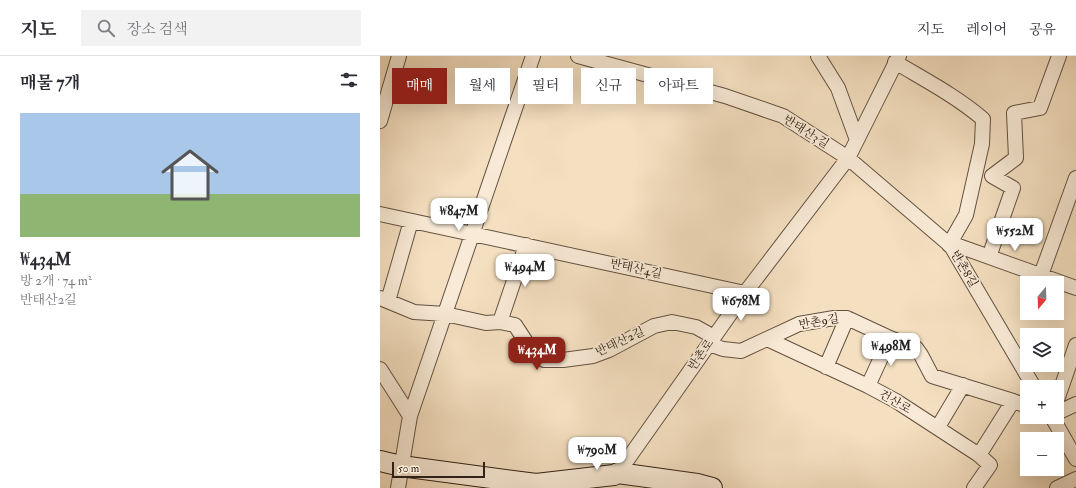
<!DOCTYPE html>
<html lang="ko">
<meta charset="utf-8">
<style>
body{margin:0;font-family:"IM FELL Double Pica","Noto Serif KR",serif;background:#f2f2f3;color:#2b2b33;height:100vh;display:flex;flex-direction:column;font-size:15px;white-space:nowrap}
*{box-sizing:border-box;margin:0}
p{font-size:13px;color:#7c7c81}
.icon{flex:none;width:22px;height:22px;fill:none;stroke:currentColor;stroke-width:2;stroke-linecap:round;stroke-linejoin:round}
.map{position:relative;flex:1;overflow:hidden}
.details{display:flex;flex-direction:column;background:#fff;width:380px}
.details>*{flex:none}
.top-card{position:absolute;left:12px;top:12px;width:380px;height:36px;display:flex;gap:8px}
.needle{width:26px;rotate:199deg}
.fabs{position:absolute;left:640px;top:220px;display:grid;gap:8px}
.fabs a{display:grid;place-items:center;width:44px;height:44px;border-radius:0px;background:#fff;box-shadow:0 4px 16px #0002;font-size:20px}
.scale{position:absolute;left:12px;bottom:10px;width:93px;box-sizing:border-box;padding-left:4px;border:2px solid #332217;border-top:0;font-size:11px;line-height:14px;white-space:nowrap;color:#332217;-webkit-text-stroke:3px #f8ead6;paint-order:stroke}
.price{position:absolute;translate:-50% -34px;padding:0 9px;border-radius:8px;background:#fff;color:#222;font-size:13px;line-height:26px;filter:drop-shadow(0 1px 2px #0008)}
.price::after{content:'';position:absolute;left:50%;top:24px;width:12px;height:9px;margin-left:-6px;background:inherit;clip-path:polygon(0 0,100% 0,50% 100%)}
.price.selected{background:#8f2418;color:#fff}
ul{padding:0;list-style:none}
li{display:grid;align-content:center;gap:8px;height:212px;padding:0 20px}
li+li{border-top:1px solid #e1e1e2}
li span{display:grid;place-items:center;height:124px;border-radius:0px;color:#555}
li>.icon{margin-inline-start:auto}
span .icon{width:72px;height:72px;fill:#fffc;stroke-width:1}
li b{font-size:17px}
h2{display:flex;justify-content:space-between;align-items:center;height:48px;padding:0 20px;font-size:17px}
.pill{padding:0 14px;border-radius:0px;background:#fff;box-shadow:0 4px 16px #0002;font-size:14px;line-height:36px}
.pill.selected{background:#8f2418;color:#fff}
header{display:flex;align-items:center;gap:24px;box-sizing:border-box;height:56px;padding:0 20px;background:#fff;border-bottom:1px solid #e1e1e2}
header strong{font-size:19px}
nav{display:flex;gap:22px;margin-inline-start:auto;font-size:14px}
.search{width:280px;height:36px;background:#f2f2f3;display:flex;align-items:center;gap:10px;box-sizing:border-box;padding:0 14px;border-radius:0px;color:#7c7c81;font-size:15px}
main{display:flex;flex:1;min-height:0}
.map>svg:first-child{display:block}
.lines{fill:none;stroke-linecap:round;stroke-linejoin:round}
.street-casing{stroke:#635141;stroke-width:16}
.secondary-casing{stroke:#332217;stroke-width:22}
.street{stroke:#f8ead6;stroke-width:14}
.secondary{stroke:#f8ead6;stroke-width:20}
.labels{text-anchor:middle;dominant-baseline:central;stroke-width:3.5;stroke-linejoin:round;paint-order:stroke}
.street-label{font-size:12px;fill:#332217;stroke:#f8ead6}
</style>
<header>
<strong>지도</strong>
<div class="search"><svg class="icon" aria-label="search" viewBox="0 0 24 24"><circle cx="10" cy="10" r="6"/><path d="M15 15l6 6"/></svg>장소 검색</div>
<nav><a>지도</a><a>레이어</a><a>공유</a></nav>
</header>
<main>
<section class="details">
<h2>매물 7개<svg class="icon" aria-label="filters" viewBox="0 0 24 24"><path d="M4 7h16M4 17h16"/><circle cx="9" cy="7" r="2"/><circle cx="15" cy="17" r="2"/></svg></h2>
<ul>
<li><span style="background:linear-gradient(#a9c7e8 65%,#8fb573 0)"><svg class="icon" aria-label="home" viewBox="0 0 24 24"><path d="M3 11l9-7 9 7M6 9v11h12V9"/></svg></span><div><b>₩434M</b><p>방 2개 · 74 m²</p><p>반태산2길</p></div></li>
</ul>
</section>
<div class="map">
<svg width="696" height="432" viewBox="0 0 696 432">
<rect width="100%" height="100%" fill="#f4dfc0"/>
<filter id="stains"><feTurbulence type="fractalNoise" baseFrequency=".005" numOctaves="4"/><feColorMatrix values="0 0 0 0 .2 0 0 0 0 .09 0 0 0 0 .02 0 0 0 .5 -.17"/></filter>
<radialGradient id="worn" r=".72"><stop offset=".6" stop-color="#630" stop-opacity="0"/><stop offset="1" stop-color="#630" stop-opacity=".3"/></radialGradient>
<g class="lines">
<!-- street casing -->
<g class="street-casing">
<path id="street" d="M198,0L345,40L403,60L468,102L571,190L654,331
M438,0L458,32L477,84
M515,6C545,24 576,40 603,63L602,88L586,159L569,189
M0,65L19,0
M0,158L365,237
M571,190L576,189L696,232
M609,201L633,132L612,120L636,102L634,57L660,52L679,0
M661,219L696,122
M0,242L34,256L65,258L106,267L120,266L135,269L152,295L164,304H183L213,300L229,294L274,270L292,266L316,271L334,281
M8,245L31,165
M120,266L146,189
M387,283L488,330L516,345L599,399L610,409L594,432
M329,288L343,293L361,295L419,268L454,262H467L510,282L536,292L541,299L552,320L633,345L647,350
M446,311L467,262
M0,313L30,360
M488,330L510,282
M677,344L696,289
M677,357L696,348
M672,361L696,403
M558,371L583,329
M599,399L633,345
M238,417L365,237L468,102L519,0
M18,432L30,360L153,0
M677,432L696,423"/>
</g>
<!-- secondary casing -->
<g class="secondary-casing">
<path id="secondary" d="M0,405L21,410L156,428L234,419L238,417L317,428L332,432"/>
</g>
<!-- street -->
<use href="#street" class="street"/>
<!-- secondary -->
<use href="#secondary" class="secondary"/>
</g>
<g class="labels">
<!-- street labels -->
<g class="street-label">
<text transform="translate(426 76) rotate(32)">반태산3길</text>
<text transform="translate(256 213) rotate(12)">반태산4길</text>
<text transform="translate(584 213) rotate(59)">반촌8길</text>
<text transform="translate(439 266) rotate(-10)">반촌9길</text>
<text transform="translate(240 286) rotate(-25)">반태산2길</text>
<text transform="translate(321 299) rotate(-55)">반촌로</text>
<text transform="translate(515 346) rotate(30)">건산로</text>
</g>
</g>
<rect width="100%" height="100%" filter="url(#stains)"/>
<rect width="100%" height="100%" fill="url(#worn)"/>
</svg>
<div class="fabs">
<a><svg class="needle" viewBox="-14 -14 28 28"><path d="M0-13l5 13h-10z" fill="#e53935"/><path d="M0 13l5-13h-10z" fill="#7c7c81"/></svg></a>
<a><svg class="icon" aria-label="layers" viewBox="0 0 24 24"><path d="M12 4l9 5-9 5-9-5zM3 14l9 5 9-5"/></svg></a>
<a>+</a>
<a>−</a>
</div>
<div class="scale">50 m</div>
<b class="price" style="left:79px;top:176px">₩847M</b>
<b class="price" style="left:635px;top:196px">₩552M</b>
<b class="price" style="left:145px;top:232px">₩494M</b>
<b class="price" style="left:361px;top:266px">₩678M</b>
<b class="price" style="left:511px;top:311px">₩498M</b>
<b class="price selected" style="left:157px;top:315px">₩434M</b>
<b class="price" style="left:217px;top:415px">₩790M</b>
<div class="top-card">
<a class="pill selected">매매</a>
<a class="pill">월세</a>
<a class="pill">필터</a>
<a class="pill">신규</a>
<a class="pill">아파트</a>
</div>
</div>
</main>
